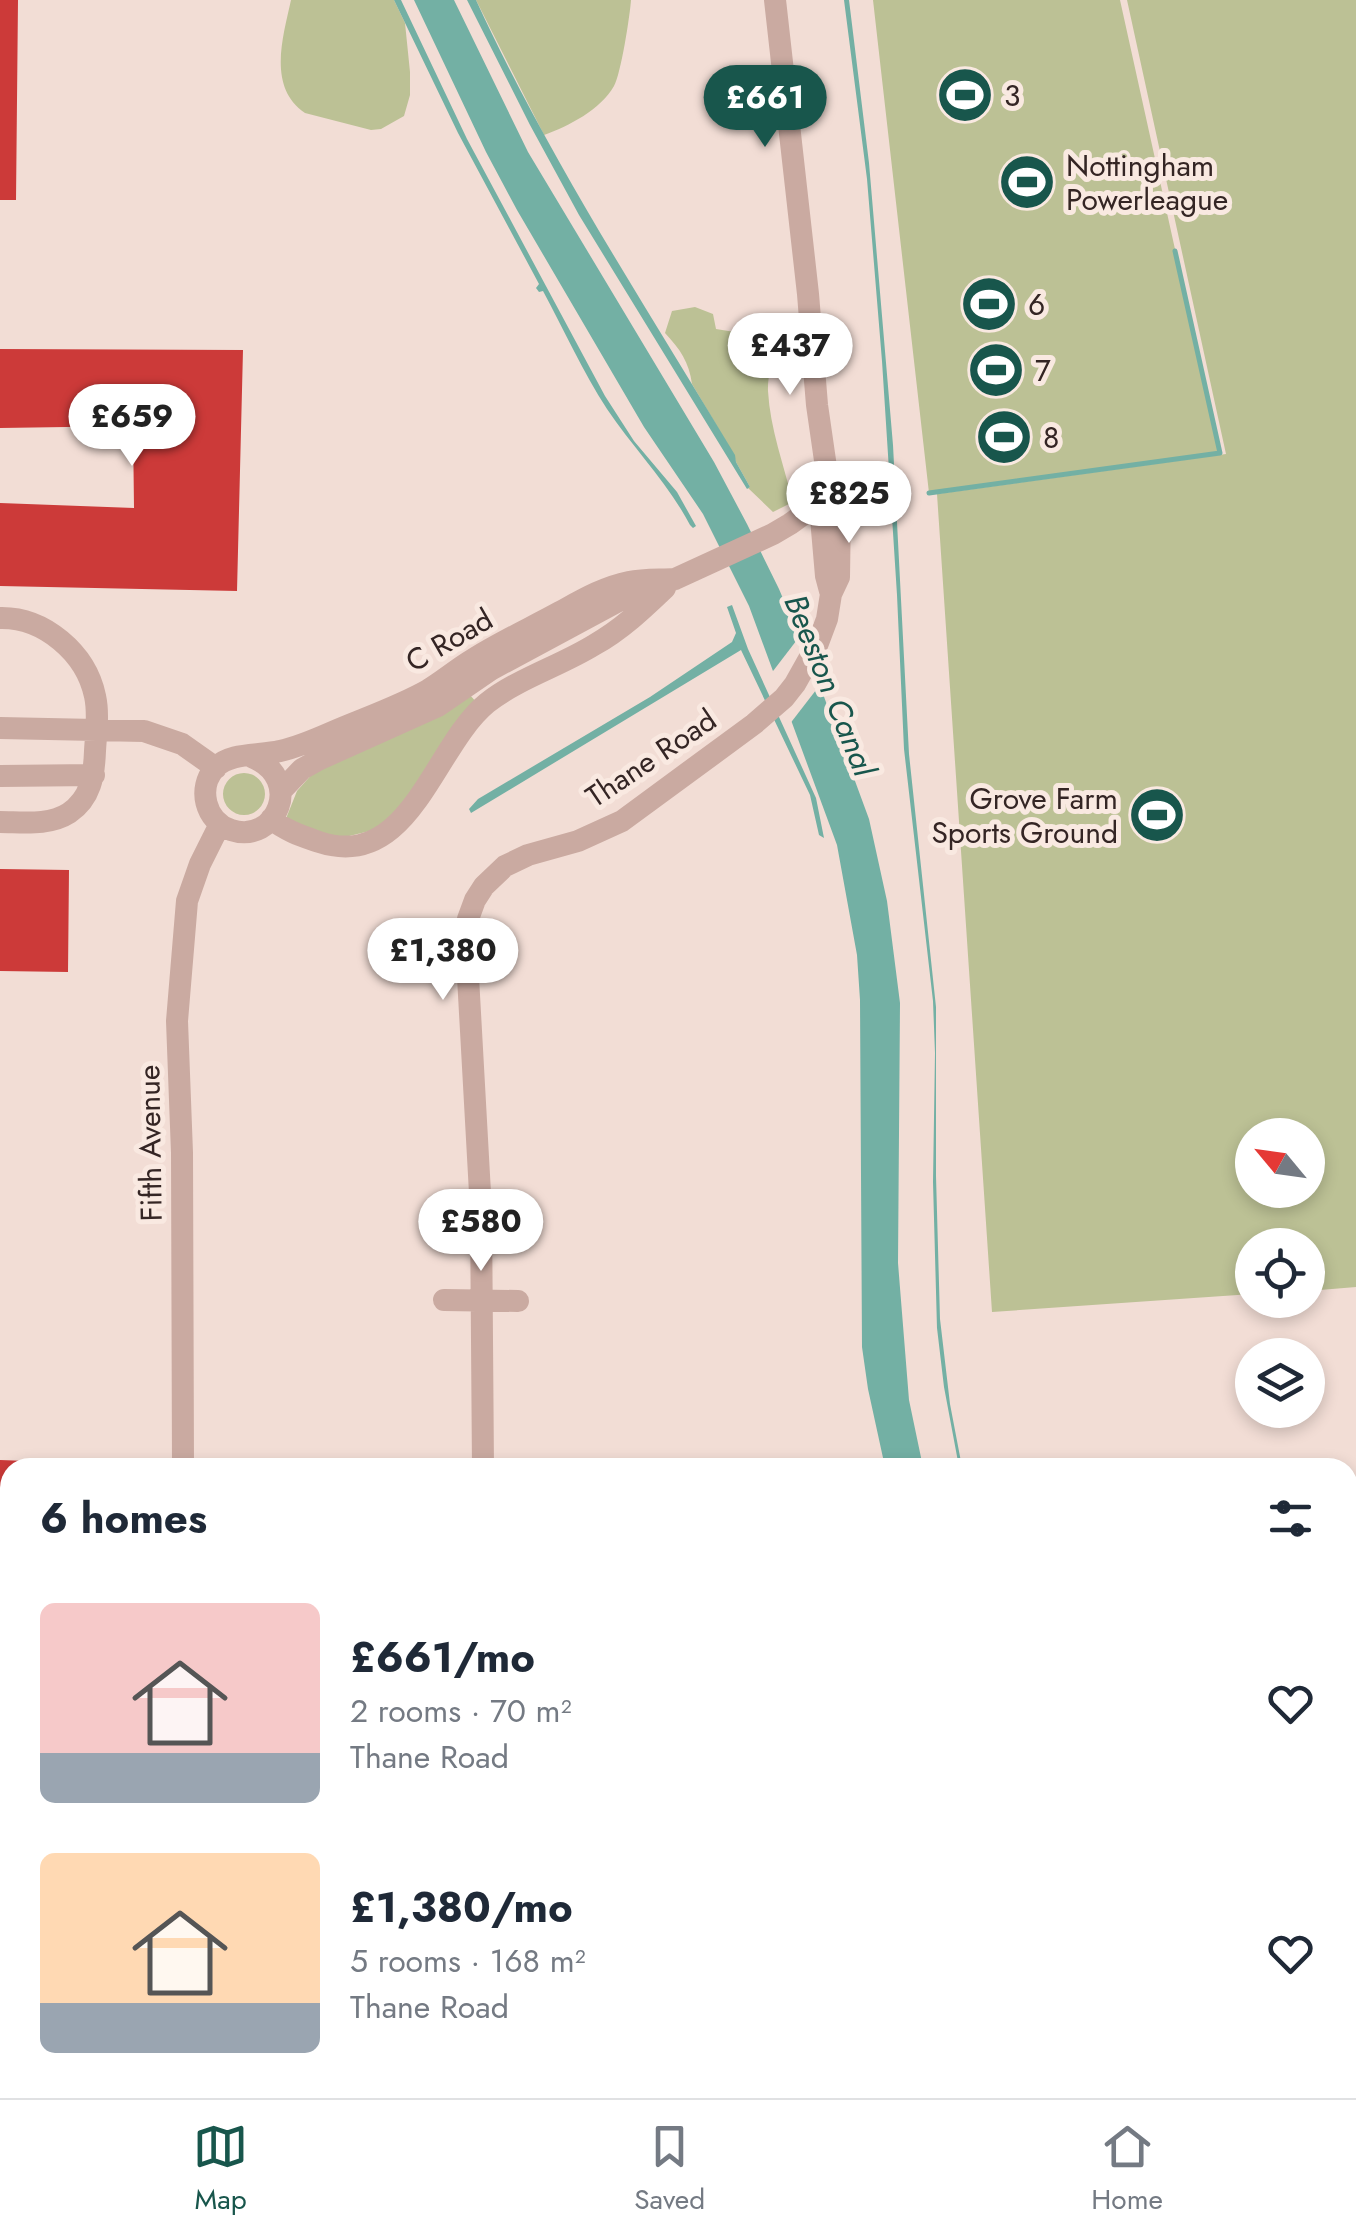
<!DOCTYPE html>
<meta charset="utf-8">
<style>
body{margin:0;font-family:Jost,sans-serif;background:#f2f2f3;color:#1f2937;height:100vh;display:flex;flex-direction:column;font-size:38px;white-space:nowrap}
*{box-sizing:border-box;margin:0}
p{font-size:32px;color:#747a83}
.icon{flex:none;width:55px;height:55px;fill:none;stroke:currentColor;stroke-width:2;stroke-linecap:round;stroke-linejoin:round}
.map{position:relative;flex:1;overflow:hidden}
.side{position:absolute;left:0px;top:1458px;width:1358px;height:642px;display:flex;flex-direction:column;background:#fff;border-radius:30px 30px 0 0;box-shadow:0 5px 15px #0003}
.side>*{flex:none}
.needle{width:65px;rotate:299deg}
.fabs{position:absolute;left:1235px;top:1118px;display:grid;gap:20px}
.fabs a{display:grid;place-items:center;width:90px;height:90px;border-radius:50%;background:#fff;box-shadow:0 5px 15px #0003;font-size:50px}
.price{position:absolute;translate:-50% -85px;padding:0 22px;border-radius:35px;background:#fff;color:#222;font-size:32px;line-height:65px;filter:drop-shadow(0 2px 5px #0008)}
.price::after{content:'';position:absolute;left:50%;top:60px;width:30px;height:22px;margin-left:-15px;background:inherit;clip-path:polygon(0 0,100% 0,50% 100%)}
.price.active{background:#18564c;color:#fff}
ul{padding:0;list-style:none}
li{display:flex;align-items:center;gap:30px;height:250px;padding:0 40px}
li span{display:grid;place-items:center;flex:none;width:280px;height:200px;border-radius:15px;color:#555}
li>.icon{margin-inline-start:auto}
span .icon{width:120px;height:120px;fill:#fffc;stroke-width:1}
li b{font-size:42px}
h2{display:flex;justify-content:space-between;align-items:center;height:120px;padding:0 40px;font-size:42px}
.tab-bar{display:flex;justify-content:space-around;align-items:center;height:140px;border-top:2px solid #e0e1e3;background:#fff;font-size:28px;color:#747a83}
.tab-bar a{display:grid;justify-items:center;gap:5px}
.tab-bar .active{color:#18564c}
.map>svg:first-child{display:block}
.green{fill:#bcc195;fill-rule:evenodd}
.water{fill:#73b0a4}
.pier{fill:#f2ddd5}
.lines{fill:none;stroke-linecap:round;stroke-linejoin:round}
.stream{stroke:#73b0a4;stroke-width:5}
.building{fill:#cc3a39}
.minor{stroke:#caaaa1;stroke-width:22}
.labels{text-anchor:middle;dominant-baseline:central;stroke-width:10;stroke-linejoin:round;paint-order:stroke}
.poi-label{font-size:30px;fill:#342524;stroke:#f9e9e1;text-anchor:start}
.street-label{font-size:30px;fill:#342524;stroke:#f9e9e1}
.water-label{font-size:32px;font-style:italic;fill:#18564c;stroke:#f9e9e1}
</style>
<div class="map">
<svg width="1356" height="2098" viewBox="0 0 1356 2098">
<rect width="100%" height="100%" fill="#f2ddd5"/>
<!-- green -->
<path class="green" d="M291,0H394L405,23L410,72V95L404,116L381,129L371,130L305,113C267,87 283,37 291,0Z
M476,0H631C630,15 621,74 614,86C600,110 569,126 544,135Z
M873,0H1120L1220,453L929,493Z
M1127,0H1356V1287L1308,1291V1245H1252V1294L992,1312L937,494L1226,454ZM1252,1135H1308V1190H1252Z
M695,307L713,314L716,329L747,334L767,328C780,348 767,369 768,391C770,428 784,466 793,502L773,512L748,488L750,487L736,462L734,455L692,384C689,362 680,349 665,333L672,311Z
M469,694L478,704L386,827L337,839L285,821L297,791L313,773Z
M223 794a21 21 0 1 1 42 0a21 21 0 1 1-42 0Z"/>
<!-- water -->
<path class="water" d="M394,0H401L467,139L605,396L634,441L677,492L696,526L693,528L690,525C668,483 634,449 607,409C583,372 564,330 543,291L539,292L536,288L539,284L458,133Z
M414,0H454L528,152L714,462L747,524L779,589L823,694L869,819L887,901L900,1003L898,1263L909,1400L923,1467H885L868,1389L862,1347L860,1000L857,955L837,845L749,606L703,514L644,427L517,210L486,152Z
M467,0H476C549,159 645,305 735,455L736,462L750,487L747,489L579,215L530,125Z
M844,0H849L869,163L893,445L909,754L936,1007V1176L940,1319L950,1404L962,1467H959L944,1387L937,1328L933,1182L935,1053L933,1001L904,749L897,595L882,361L867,179Z
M732,605L748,649L816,798L824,838L819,835L810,795L741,650L471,813L469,809L478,799L650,697L732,642L736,633L727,607Z"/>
<!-- pier -->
<path class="pier" d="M803,632L823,681L789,725L770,675Z"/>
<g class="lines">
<!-- stream -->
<path class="stream" d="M929,493L1220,453L1175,251"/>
</g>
<!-- building -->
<path class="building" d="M0,0H18L16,200H0Z
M0,349L243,350L237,591L0,586V503L134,508L133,426L0,428Z
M0,869L69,870L68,972L0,971Z
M0,1460L27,1461V1468H10V1544L0,1543Z
M0,1954H10V2090H153V2098H0Z
M988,2090H1022L1025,2098H991Z"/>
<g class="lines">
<!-- minor -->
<path class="minor" d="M775,0L808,294L817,405L830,495L821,518L826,576L830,591
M0,618C44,617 86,653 95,696C99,714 96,733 95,751C94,776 91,798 69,813C49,826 22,822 0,822
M0,728L144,731L182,744L216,768
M252,757C305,779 276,845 231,830C205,821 197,788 215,768C230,752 260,756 280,751C298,747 314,740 330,733C362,719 398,707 428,690C443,681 457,669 472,660C500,642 531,628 560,612C582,600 604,587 629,582C644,579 660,580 675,579
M0,776L94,775
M281,791L302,769L320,759L438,706L492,669L624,598L675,579L773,534L790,524L830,495
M271,819C286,831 302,836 319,842C410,872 433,747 487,703C519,678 560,666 594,645C621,630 643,609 665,588
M444,1300L518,1301
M183,1468L182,1153L177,1021L187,901L200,864L220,824
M483,1468L481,1211L466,941L468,919L475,900L484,886L505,866L528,855L578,841L622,821L754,724L784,698L795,684L818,643L827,619L831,594L839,577L840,508L830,495
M0,1620H10
M0,1941H10
M442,2090V2098
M1073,2090L1076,2098
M191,2098V2090
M860,2098V2090"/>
</g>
<!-- icons -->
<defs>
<g id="stadium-disc" transform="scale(2.875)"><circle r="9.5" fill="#18564c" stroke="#f9e9e1"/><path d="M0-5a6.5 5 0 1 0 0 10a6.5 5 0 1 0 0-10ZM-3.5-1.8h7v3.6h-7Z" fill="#fff"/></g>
</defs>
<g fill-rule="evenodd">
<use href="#stadium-disc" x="965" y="95"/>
<use href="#stadium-disc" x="1027" y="182"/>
<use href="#stadium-disc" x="989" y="304"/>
<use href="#stadium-disc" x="996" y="370"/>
<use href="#stadium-disc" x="1004" y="437"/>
<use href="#stadium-disc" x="1157" y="815"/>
</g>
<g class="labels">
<!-- poi labels -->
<g class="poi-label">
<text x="1004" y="95">3</text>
<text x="1066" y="165">Nottingham<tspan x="1066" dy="34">Powerleague</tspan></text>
<text x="1028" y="304">6</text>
<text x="1035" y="370">7</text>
<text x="1043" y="437">8</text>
<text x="1118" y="798" text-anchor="end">Grove Farm<tspan x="1118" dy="34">Sports Ground</tspan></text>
</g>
<!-- street labels -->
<g class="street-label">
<text transform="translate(449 640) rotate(-30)">C Road</text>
<text transform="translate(651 758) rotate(-34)">Thane Road</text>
<text transform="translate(150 1143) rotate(-91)">Fifth Avenue</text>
</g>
<!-- water labels -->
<g class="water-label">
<text transform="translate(830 685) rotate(68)">Beeston Canal</text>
</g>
</g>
</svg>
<div class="fabs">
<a><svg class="needle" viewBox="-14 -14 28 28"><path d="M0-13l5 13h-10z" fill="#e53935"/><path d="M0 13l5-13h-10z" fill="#747a83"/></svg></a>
<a><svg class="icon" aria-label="locate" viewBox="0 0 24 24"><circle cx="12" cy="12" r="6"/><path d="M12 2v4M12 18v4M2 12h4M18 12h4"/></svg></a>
<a><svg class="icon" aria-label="layers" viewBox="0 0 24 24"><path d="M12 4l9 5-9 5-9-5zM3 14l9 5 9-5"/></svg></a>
</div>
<b class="price active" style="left:765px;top:150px">£661</b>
<b class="price" style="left:790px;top:398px">£437</b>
<b class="price" style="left:132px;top:469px">£659</b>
<b class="price" style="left:849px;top:546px">£825</b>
<b class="price" style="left:443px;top:1003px">£1,380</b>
<b class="price" style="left:481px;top:1274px">£580</b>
<section class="side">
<h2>6 homes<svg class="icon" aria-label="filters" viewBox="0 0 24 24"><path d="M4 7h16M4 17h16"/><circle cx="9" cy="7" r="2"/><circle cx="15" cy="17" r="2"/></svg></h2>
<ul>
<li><span style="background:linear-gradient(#f6c9c9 75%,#9aa5b1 0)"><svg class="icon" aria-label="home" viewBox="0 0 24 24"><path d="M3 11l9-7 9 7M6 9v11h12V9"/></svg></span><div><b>£661/mo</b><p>2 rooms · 70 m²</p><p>Thane Road</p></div><svg class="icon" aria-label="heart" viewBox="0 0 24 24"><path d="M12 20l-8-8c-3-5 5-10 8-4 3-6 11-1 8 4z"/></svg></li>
<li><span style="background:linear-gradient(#ffd9b3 75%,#9aa5b1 0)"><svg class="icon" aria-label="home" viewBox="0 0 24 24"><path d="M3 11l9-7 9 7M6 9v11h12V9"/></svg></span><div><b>£1,380/mo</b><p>5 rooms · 168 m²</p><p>Thane Road</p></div><svg class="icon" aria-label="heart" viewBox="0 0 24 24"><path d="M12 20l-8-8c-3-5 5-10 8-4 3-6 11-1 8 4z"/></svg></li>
</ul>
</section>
</div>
<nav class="tab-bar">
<a class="active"><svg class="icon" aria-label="map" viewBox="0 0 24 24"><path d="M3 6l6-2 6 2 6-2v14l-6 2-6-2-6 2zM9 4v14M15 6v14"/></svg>Map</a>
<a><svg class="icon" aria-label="saved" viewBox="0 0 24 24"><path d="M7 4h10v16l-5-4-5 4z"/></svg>Saved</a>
<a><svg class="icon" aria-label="home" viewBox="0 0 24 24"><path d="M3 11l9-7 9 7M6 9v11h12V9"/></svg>Home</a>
</nav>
